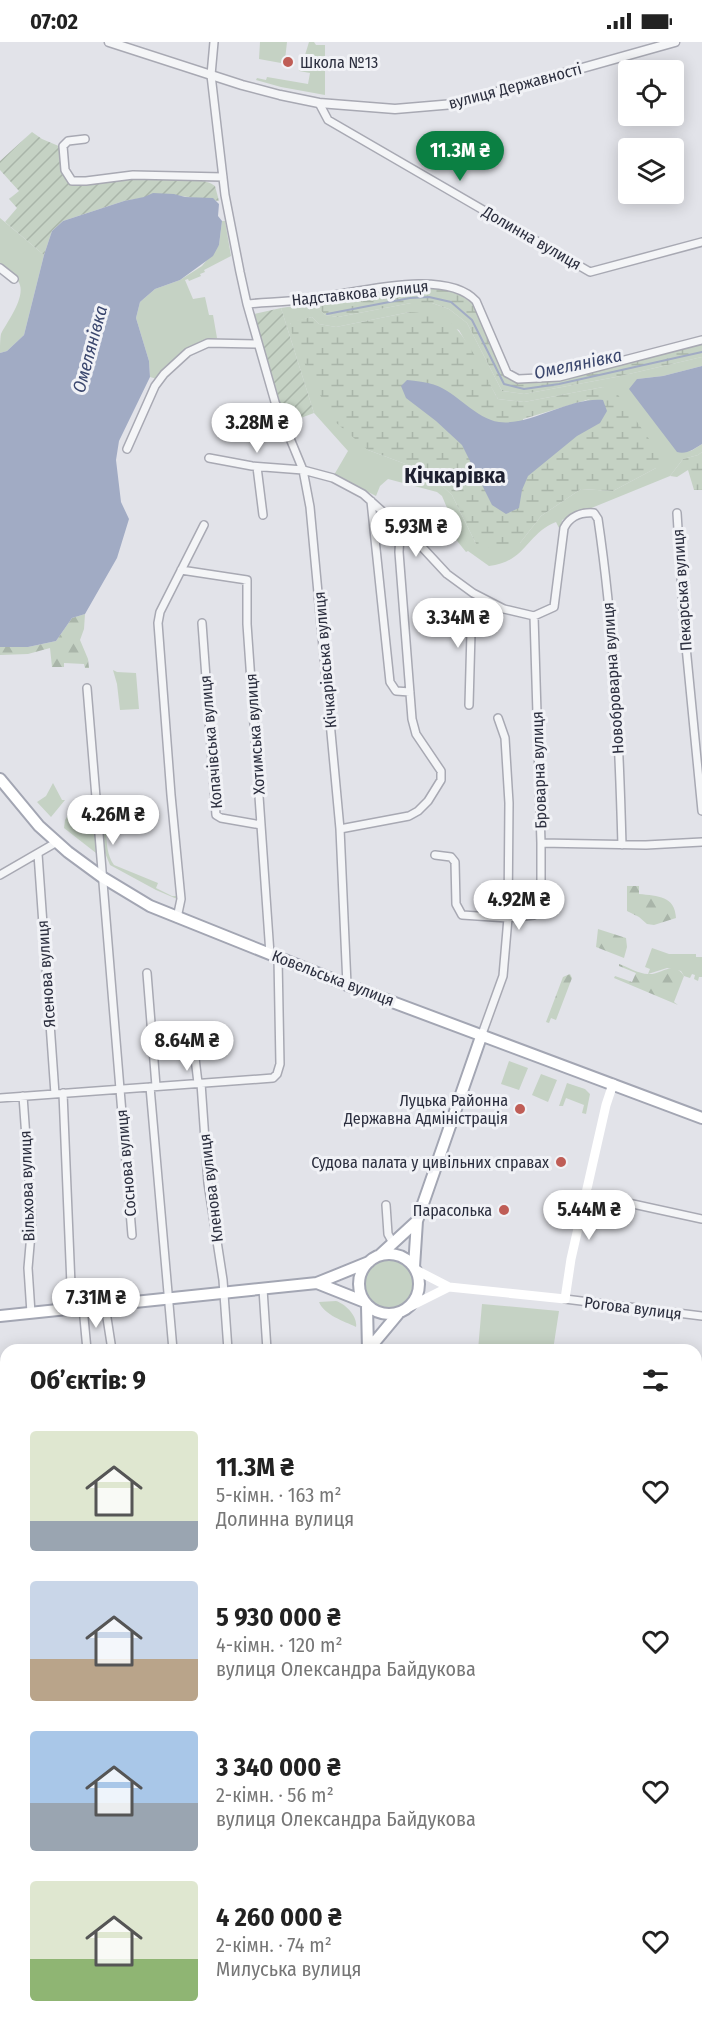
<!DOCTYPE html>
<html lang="uk">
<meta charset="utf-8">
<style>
body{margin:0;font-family:"Fira Sans Condensed",sans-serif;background:#f6f6f6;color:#222;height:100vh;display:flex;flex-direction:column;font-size:22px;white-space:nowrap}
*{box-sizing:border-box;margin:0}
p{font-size:20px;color:#767676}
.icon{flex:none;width:33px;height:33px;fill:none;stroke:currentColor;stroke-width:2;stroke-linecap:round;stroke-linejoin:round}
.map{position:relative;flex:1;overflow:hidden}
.sheet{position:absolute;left:0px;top:1302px;width:702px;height:686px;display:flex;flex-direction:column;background:#fff;border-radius:18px 18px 0 0;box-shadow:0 3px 15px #0003}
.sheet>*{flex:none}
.controls{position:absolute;left:618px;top:18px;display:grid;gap:12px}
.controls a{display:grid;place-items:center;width:66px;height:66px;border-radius:6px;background:#fff;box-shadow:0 3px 15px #0003;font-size:30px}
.price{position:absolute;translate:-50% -51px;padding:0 14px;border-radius:21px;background:#fff;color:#222;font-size:20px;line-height:39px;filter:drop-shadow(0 2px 3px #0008)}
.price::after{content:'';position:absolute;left:50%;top:36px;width:18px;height:14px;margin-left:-9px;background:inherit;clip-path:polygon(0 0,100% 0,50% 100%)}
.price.current{background:#0b8043;color:#fff}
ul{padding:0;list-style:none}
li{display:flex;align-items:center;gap:18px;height:150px;padding:0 30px}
li span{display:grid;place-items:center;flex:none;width:168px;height:120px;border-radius:6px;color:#555}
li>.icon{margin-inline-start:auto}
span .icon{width:72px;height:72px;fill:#fffc;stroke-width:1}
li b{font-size:26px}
h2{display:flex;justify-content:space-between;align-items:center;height:72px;padding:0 30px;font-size:26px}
.status{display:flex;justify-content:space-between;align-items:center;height:42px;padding:0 30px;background:#fff;direction:ltr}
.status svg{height:16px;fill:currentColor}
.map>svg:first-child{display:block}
.grass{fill:#c5d2c4;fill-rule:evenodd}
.forest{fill:url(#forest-firs)}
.wetland{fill:url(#wetland-marsh);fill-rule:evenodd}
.garden{fill:url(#garden-furrows)}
.water{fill:#a1abc4}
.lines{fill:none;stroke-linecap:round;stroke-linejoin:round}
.stream{stroke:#a1abc4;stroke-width:2}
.minor-casing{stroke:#a8a9b3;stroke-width:10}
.tertiary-casing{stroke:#a8a9b3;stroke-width:11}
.primary-casing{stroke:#a3a6b3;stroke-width:14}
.minor{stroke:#f4f5f7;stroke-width:7}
.tertiary{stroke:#f4f5f7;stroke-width:8}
.secondary{stroke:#fff;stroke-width:9}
.primary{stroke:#fff;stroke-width:10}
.poi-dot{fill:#bf5d56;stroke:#f1f2f6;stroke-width:2}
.labels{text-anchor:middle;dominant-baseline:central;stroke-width:6;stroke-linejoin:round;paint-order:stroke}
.poi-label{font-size:16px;fill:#2c2f3f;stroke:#f1f2f6;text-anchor:end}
.street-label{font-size:16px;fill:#2c2f3f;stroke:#f1f2f6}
.water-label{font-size:18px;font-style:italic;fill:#3b476e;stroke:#f1f2f6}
.district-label{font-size:22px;font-weight:bold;fill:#1e2030;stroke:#f1f2f6}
</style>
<div class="status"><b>07:02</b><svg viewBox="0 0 49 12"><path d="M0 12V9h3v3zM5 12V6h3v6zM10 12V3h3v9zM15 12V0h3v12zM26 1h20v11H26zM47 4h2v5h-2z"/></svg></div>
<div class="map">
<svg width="702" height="1987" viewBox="0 0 702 1987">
<defs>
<pattern id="forest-firs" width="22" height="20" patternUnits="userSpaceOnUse" patternTransform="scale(1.5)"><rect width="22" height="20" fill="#c5d2c4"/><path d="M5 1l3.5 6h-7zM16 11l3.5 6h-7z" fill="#a9b5a9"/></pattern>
<pattern id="wetland-marsh" width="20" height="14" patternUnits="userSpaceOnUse" patternTransform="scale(1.5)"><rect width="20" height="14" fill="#c5d2c4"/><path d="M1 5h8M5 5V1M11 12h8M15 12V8" fill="none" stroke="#a9b5a9"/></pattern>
<pattern id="garden-furrows" width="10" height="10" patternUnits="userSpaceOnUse" patternTransform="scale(1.5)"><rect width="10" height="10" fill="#c5d2c4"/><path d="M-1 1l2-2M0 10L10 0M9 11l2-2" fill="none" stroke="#a9b5a9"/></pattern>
</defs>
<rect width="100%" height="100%" fill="#e2e3e9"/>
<!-- grass -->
<path class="grass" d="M260,0H287L285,18L281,21L259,17Z
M309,0H314L316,3H325V53L281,45L256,38L257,36L266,38L267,35L308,42L310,31L299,29L302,13H305Z
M0,176L44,213L24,293L7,309L0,311C0,306 0,297 1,292C7,280 28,253 18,239C14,233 6,228 0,223Z
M222,179H225L231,214L204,228L205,230L200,232L201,234L189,239L188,237L185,238L193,257L205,255L209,273H213L217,296L204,298L188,307L157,337L150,335L149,319L136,276L140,260L155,247L180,238L202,224L219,203Z
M314,261L325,273L338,275L411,261H432L449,267L467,281L502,349L524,352L616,335L702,315V324L663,334L637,337L691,409L702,402V410L698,413L683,417L670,434L562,478L561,490L556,480C527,491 526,520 489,524L468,509L466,510L454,495L458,492L442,454L437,450L388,437L380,444L376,454L334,433L348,409L314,371L281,266ZM410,270L459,288L498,357L524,360L603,345L656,426L613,449L581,447L541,474L520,501L476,502L452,453L427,430L368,408L290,281L312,275L319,282L336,285Z
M113,628L117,630L136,631L139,667L120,668L117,642Z
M53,741L62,758H65L51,775L37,760L46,754Z
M100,757C112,773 100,803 114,823L158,841L156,846L172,854H177L178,850L177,857L156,848L110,823L105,811Z
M76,769C99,769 95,794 96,811L64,786L65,778L68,773L70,775L77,771Z
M652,906L669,912H696V915H702V935H699L698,939L694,937L695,933L692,932L690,936L684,934L681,929L667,926L648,932L650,927L645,925Z
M509,1019L528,1026L519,1048L501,1042Z
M541,1032L557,1038L548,1060L532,1053Z
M567,1041L585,1047L590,1052L586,1072L582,1071L584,1063L566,1056L563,1064H559Z
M365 1242a24 24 0 1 1 48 0a24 24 0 1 1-48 0Z
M336,1259C346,1262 358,1275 356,1285C344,1279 324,1273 319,1260Z
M482,1262L559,1269L553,1308H478Z
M702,1975V1987H525V1982H696V1976Z"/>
<!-- forest -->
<path class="forest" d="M85,572L84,587L80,598L88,617L89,626H85L84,622L64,621V625H52L50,606L28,612L0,613V605H28L56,599L72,576Z
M627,844H639V852C658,854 675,854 676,876L654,883L647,882L639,875L627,869Z
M598,887L626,896L627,905L624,916L596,905Z
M619,922C628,925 639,932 648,932C662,933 673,917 684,934L674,960L678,963L614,936L615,934L632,940L636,931L619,924Z
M570,932L572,936L556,978L551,976L549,981L546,980L563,935Z
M702,1557V1624L696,1636V1558Z
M702,1663V1759L696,1764V1675Z"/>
<!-- wetland -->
<path class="wetland" d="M416,245C437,246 458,245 473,261L504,334L518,341L559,338L702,302V315L616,335L524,352L502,349L467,281L449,267L432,261H411L338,275L325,273L314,261Z
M410,270C421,271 432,271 443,276C464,285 486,336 498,357L524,360L603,345L616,350L661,414L656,426L613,449L581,447L541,474L520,501L499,508L476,502L452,453L427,430L368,408L334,379L310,334L292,292L290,280L312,275L319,282L336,285ZM590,357L523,388V377Z
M702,410V448H694L688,428L677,435L670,434L683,417L698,413Z
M702,1759V1915L696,1917V1764Z"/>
<!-- garden -->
<path class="garden" d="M32,90L42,97L61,105C62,117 60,134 71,141C97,138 197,128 215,144L219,159L165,152L124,159L63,179L52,189L44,213L5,180L17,166L9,157L19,149L0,128V119Z
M281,266L314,371L287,381L285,379L254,272Z"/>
<!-- water -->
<path class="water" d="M153,151L174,152L185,155L213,156L219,162L218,174L222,179L219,203L213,214L180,238L155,247L140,260L136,276L149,319L150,335L119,399L116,418L121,460L129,477L117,516L85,572L72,576L56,599L28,605H0V311L7,309L24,293L44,213L52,189L63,179L124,159L144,155Z
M702,324V402C694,407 686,413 677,410L629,347L637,337L663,334Z
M407,338C416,339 426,340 435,343C456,350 476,377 499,380C531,384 569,355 603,358L607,369L600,381L577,394L528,434L522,448L519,466L506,472L492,463L462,403L436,379L406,356L401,344Z"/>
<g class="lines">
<!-- stream -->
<path class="stream" d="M327,272L410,256L429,255L451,260L472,278L504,342L524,347L559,342L702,310
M552,1987L553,1982"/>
<!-- minor casing -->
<g class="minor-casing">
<path id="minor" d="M214,0L211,33L225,153L240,230L247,262L275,360L303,428L310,465L340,787L347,943
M319,61L328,78L590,230L702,200
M85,97L68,99L63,104L65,128L72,139H86L133,133L223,135
M0,226L14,237
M247,262C267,260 287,260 307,257C351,253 444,224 476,259L507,331L518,337L559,335L702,298
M127,407L155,344L164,332L188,310L208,301L258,302
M209,416L252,424L303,428L333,436L363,452L421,504L447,532L473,551L504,567L534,574
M257,425L263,473
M371,459L390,640L396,649L410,650
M677,471L684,584L702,769
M181,528L247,538V582L270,912
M202,581L216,773L221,776L261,783
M87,646L132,1193
M469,663L471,590L482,557
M340,787L409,774L418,769L428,759L441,738V729L416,692L412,677L399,510L400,493L402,488
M541,801L646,803L702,800
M38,812L55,1052
M435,813L451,815L455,820L456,862L462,873L508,876L509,761L505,696L498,676
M0,833L57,800
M177,876L181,857L171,753L158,581L160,570L204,483
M147,931L156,1044
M192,991L198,1041
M482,992L503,934L508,876L534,873L541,867V801L534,574L554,565L564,486C570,474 582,470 594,471L598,477C614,585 619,694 622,803
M201,1041L208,1141L223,1238L228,1308
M150,1045L173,1308
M63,1051L72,1267
M23,1054L32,1180L28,1226L31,1271
M0,1056L273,1036L277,1032L280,1022L278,916
M587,1152L702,1177
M386,1163L388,1192L393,1201
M263,1247L267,1308
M565,1257L702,1274
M105,1263L112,1308
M83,1265L87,1308
M696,1466L702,1459
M0,1721L6,1768
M0,1851H6
M0,1952H6
M24,1982V1987
M390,1987L391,1982
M481,1987V1982"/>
</g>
<!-- tertiary casing -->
<g class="tertiary-casing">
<path id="tertiary" d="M109,0L242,43L280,53L319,61L395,67L454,62L675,0
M0,1560L6,1559"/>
</g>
<!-- primary casing -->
<g class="primary-casing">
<path id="primary" d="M0,737L39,784L68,810L102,835L150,864L347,943L702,1076
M359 1242a30 30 0 1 1 60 0a30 30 0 1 1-60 0Z
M380,1213L417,1179
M414,1225L417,1179L482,992
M317,1241L365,1260
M367,1264L368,1308
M0,1274L317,1241L369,1220
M368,1308L398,1272
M273,1987L274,1982"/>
</g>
<!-- minor -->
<use href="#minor" class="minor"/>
<!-- tertiary -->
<use href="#tertiary" class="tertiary"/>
<!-- secondary -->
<path class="secondary" d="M416,1228L449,1245L565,1257L571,1217L606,1063L613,1042
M409,1265L449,1245"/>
<!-- primary -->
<use href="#primary" class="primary"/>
</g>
<!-- markers -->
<g class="poi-dot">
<circle cx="288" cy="20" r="6"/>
<circle cx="520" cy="1067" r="6"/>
<circle cx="561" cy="1120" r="6"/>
<circle cx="504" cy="1168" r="6"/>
</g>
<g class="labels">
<!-- poi labels -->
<g class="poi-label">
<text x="300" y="20" text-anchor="start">Школа №13</text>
<text x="508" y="1058">Луцька Районна<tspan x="508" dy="18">Державна Адміністрація</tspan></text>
<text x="549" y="1120">Судова палата у цивільних справах</text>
<text x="492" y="1168">Парасолька</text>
</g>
<!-- street labels -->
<g class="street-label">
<text transform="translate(515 44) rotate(-15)">вулиця Державності</text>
<text transform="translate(532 196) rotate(30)">Долинна вулиця</text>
<text transform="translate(360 251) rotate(-6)">Надставкова вулиця</text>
<text transform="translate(682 548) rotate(-94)">Пекарська вулиця</text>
<text transform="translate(325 618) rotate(-95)">Кічкарівська вулиця</text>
<text transform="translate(613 636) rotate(-94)">Новоброварна вулиця</text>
<text transform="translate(255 692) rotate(-94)">Хотимська вулиця</text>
<text transform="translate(211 700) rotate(-95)">Копачівська вулиця</text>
<text transform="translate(539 728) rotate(-92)">Броварна вулиця</text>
<text transform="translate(46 932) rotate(-94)">Ясенова вулиця</text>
<text transform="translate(333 936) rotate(21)">Ковельська вулиця</text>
<text transform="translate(126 1121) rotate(-95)">Соснова вулиця</text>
<text transform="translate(27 1144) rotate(-92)">Вільхова вулиця</text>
<text transform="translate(211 1146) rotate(-97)">Кленова вулиця</text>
<text transform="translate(633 1266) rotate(7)">Рогова вулиця</text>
</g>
<!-- water labels -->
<g class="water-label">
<text transform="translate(90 307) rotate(-75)">Омелянівка</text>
<text transform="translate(578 322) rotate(-12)">Омелянівка</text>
</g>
<!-- district labels -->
<g class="district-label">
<text x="455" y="433">Кічкарівка</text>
</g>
</g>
</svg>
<div class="controls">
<a><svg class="icon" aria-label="locate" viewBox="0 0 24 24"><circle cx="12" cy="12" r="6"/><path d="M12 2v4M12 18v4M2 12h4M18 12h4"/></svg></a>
<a><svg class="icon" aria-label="layers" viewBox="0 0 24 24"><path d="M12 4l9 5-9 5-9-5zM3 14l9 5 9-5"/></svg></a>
</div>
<b class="price current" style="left:460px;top:140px">11.3M ₴</b>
<b class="price" style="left:257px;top:412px">3.28M ₴</b>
<b class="price" style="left:416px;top:516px">5.93M ₴</b>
<b class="price" style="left:458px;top:607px">3.34M ₴</b>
<b class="price" style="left:113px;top:804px">4.26M ₴</b>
<b class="price" style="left:519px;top:889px">4.92M ₴</b>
<b class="price" style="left:187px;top:1030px">8.64M ₴</b>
<b class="price" style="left:589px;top:1199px">5.44M ₴</b>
<b class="price" style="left:96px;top:1287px">7.31M ₴</b>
<section class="sheet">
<h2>Об’єктів: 9<svg class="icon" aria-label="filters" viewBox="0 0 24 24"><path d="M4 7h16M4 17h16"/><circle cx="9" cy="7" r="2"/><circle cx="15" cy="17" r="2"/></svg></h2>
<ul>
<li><span style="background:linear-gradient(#dfe7d0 75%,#9aa5b1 0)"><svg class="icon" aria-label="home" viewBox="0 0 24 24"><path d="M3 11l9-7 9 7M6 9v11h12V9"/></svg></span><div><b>11.3M ₴</b><p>5-кімн. · 163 m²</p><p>Долинна вулиця</p></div><svg class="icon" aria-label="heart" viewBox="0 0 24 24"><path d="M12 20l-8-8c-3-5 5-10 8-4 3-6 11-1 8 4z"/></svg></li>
<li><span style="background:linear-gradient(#c9d6e8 65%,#b9a48a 0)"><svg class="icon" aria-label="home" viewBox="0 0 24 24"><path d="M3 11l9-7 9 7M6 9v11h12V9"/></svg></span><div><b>5 930 000 ₴</b><p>4-кімн. · 120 m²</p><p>вулиця Олександра Байдукова</p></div><svg class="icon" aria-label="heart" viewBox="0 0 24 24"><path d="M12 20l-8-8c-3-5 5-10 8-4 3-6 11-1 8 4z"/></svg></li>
<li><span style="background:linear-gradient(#a9c7e8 60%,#9aa5b1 0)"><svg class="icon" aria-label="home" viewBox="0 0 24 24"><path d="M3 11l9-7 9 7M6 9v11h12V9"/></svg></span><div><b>3 340 000 ₴</b><p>2-кімн. · 56 m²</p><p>вулиця Олександра Байдукова</p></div><svg class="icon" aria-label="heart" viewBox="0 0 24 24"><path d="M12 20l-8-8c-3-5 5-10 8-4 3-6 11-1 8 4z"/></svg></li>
<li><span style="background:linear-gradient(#dfe7d0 65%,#8fb573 0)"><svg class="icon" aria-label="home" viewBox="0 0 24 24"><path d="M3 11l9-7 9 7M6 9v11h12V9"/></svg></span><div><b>4 260 000 ₴</b><p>2-кімн. · 74 m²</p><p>Милуська вулиця</p></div><svg class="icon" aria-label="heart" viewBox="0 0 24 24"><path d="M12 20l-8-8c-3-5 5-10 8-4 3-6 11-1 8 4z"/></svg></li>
</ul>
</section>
</div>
